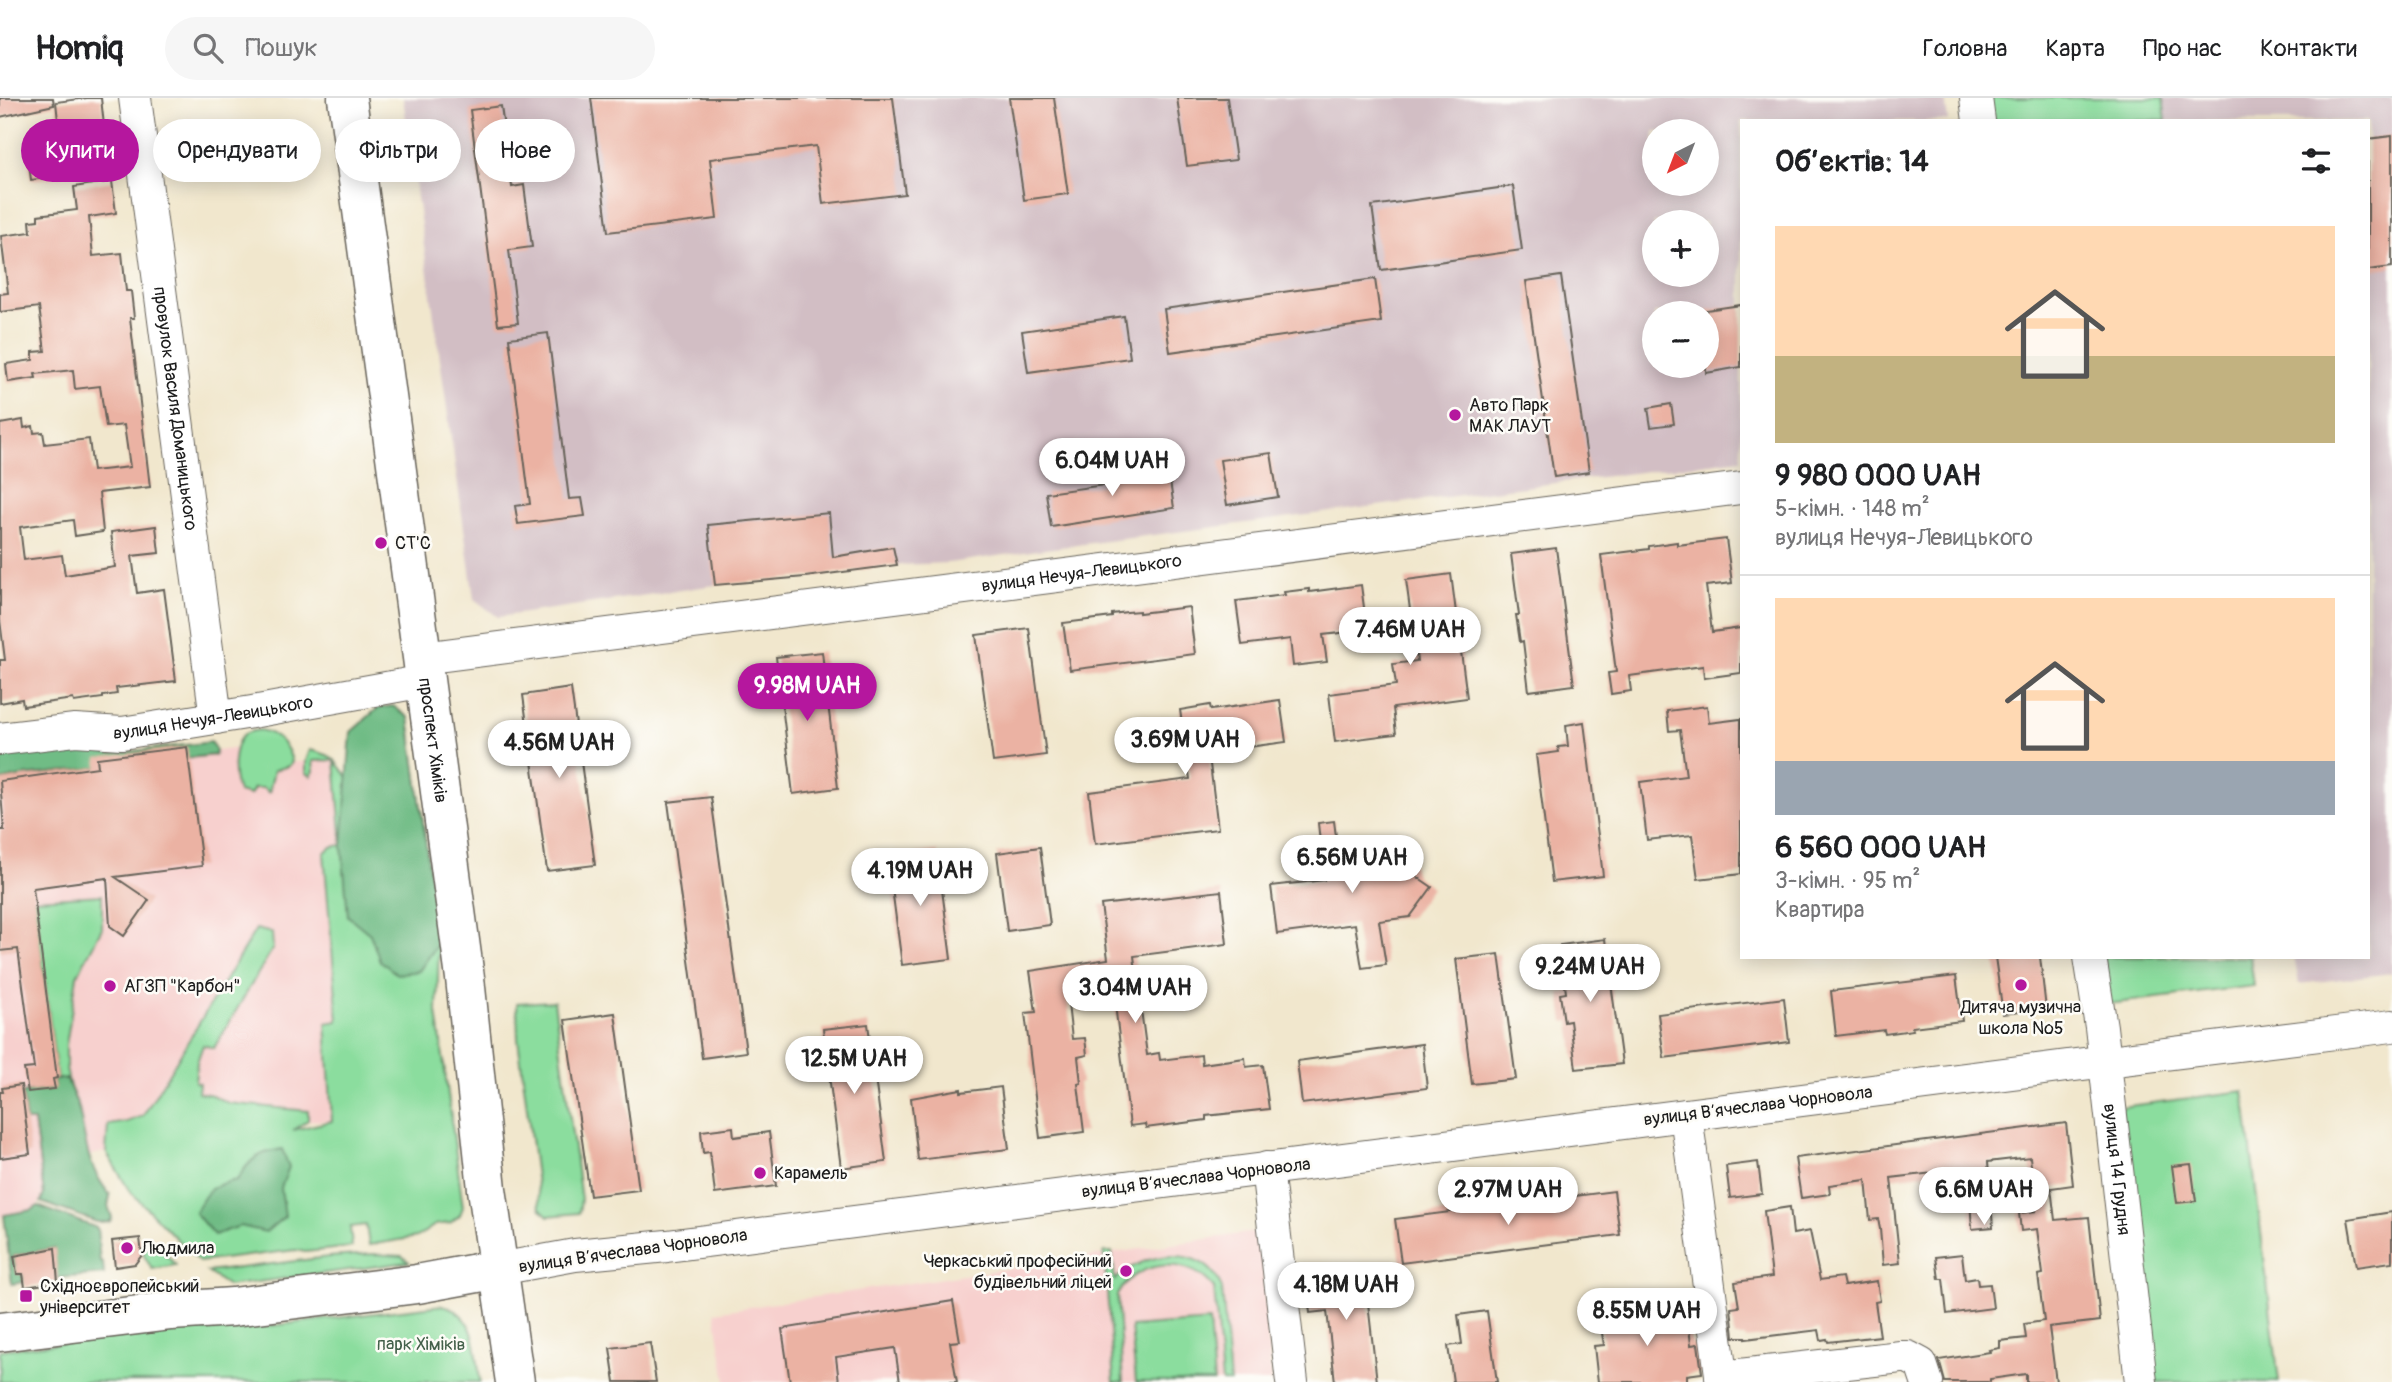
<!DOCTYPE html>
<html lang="uk">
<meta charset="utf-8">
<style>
body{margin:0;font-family:Pangolin,sans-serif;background:#f6f6f6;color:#202124;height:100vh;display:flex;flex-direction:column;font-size:26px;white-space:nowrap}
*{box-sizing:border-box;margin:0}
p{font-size:23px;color:#757577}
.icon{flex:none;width:38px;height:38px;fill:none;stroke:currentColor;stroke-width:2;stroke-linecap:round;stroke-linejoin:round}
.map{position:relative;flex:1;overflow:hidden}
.drawer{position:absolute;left:1740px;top:21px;width:630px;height:840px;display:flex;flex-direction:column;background:#fff;border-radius:0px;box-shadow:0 4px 18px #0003}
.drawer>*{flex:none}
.guide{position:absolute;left:21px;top:21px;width:665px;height:63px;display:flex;gap:14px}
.needle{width:46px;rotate:222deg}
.fabs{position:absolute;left:1642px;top:21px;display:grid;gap:14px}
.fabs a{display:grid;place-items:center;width:77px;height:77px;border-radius:50%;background:#fff;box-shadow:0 4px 18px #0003;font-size:35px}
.price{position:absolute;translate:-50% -60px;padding:0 16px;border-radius:24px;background:#fff;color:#222;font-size:23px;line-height:46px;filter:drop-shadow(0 2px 4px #0008)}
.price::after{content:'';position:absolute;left:50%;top:42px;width:21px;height:16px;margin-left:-10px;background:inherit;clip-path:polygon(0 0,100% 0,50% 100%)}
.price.selected{background:#b5179e;color:#fff}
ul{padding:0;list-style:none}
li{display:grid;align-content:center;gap:14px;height:371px;padding:0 35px}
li+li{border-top:2px solid #e0e0e0}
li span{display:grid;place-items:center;height:217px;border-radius:0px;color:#555}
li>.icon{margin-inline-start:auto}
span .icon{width:126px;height:126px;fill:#fffc;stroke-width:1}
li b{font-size:30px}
h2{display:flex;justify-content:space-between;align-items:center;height:84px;padding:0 35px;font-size:30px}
.tag{padding:0 24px;border-radius:32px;background:#fff;box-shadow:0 4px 18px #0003;font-size:24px;line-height:63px}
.tag.selected{background:#b5179e;color:#fff}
header{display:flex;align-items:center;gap:42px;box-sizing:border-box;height:98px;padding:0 35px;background:#fff;border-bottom:2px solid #e0e0e0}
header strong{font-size:33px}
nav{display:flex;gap:38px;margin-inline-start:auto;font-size:24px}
.search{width:490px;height:63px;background:#f6f6f6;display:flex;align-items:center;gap:18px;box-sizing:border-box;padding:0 24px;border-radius:38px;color:#757577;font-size:26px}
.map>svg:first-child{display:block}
.built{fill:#f7d0ce}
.industrial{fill:#d2bec4;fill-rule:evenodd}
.green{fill:#8bdd9e;stroke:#547c5d;stroke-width:2}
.forest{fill:#70bc85;stroke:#466c50;stroke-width:2}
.building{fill:#ebb2a3}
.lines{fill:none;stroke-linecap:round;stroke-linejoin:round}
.minor-casing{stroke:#67635a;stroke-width:34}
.major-casing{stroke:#67635a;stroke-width:41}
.minor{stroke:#fff;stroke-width:32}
.major{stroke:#fff;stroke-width:38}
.poi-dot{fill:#b5179e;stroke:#fdfcf7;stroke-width:2.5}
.labels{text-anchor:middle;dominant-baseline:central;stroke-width:5;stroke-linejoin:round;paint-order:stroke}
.poi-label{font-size:18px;fill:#1c1c1c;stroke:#fdfcf7;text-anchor:start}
.street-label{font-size:18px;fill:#1c1c1c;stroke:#fdfcf7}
.park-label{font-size:18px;fill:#43604a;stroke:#fdfcf7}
</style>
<header>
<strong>Homiq</strong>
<div class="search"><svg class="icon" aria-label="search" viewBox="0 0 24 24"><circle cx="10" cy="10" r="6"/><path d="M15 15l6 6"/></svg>Пошук</div>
<nav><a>Головна</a><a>Карта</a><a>Про нас</a><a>Контакти</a></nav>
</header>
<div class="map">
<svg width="2392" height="1284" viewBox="0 0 2392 1284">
<rect width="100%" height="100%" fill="#fdfcf7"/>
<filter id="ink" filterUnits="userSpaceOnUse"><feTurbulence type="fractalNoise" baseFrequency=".0143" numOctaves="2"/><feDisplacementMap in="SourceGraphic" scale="14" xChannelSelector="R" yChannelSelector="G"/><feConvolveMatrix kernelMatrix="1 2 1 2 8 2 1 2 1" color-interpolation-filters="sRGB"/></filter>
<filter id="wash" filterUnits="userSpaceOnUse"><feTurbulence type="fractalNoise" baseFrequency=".00686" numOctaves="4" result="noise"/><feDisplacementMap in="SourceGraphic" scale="28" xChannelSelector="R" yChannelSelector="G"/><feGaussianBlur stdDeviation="1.57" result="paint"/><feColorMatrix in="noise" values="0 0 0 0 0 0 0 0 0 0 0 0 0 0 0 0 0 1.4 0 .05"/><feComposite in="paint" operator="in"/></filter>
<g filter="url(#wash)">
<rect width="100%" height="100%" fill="#f1e7cd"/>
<!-- built -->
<path class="built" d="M76,643L110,656L211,644L216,653L247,649L248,668L335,661L357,921L326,925L332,1023L144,1018L120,1055L106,1054L87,1058L44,1096L36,1111L0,1119V653Z
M1261,1133L1271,1284H726L715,1214Z"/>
<!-- industrial -->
<path class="industrial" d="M403,0H1945L1948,23H1741V361L1045,451L949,465L897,467L715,487L498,519L474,501ZM1654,33H1706V86H1654ZM1654,124H1706V177H1654ZM1654,215H1706V268H1654Z
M2163,0H2392V875L2299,886L2294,859H2368V23H2166Z"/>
<!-- green -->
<path class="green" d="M1987,0H2163L2166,23H1990Z
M393,608L409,620L439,844L437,914L463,1109L460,1117L450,1125L435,1127L417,1139L369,1147L366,1127L350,1129L352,1149L305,1154L296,1152L199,1164L129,1092L106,1054L108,1027L127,1024L143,1018L256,831L272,835L273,850L214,950L203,947L197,964L195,984L199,985L198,994L212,997L228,1005L308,1013V1022L293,1032L332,1023L326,925L338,923L324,755L331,749L342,747L335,662L313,663L314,673L311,678L306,675V663L310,652C339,659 331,661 349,680L374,615L378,610Z
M260,632C277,635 289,648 292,664L289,668L274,672L269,695L263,690H254L250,697L238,694C232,679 231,650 243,637C248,633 254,633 260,632Z
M102,797V830L77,878L66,947V971L70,989L79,1010L87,1058L99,1083L110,1097L108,1108L112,1120L109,1124L101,1125L41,1104L44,1096L34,1023H26L22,995L55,991L53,981L57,979L34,801Z
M2103,859H2250L2254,888L2109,906Z
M554,903L581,1101L579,1115L548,1118L540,1110L518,941L517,905Z
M2244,993L2279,1284H2151L2146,1247L2151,1225L2120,1009Z
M155,1145L176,1167L152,1171L143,1156L147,1147Z
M1104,1154H1112L1115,1182C1143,1153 1207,1144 1222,1191L1230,1284H1222L1214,1190C1189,1157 1137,1161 1117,1197L1123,1284H1114Z
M373,1156L402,1158L409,1164L228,1188L207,1174L329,1159Z
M443,1207C478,1217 476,1254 480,1284H0V1252L174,1232H236Z
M1209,1223L1214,1284H1136L1131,1229Z"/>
<!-- forest -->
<path class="forest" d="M393,608L409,620L439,844L419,873L397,876L380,863L370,836L348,818L342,748L351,634L378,610Z
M76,643L110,656L211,644L216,653L215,657L22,678L0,683V653Z
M53,981H67C70,992 76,1001 79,1012C87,1047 86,1067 110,1097L108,1108L112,1120L109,1124H97L41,1104L44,1096L34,1023H26L22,995L54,991Z
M282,1051L289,1069L281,1090L285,1118L266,1134L240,1128L214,1137L195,1115C207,1092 210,1087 237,1082C250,1061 257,1055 282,1051Z
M38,1108L97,1130L100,1164L103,1165L104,1176L57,1180L54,1150L14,1158L17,1176H23L24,1184L12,1186L4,1117L32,1112Z"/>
<g id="blocks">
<!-- building -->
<path class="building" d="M0,0H53L54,7L0,19Z
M87,0H101L106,46L61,50L56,4Z
M591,0H893L905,96L823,106L816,48L710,61L717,121L608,134Z
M1009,0H1054L1068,96L1024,102Z
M1177,0H1227L1236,62L1187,68Z
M501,8L512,89L524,87L532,149L509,152L518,225L498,227L470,12Z
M2392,38V169L2368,172V41Z
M61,62L63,78L31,82L29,66Z
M112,83L116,115L89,119L93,158L122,155L126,193H131L134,220H130L150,389L99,395L103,434L75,438L73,422L20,429L24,462L62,457L65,477L115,469L111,434L156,428L159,455L132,458L137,495L164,491L176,583L116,590L117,596L103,598V600L74,604L73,601L23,608L22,601L0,605V562H5L0,522V326L23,322L24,330L33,328L34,335L43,334L45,346L89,341L93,373L130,369L124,327L106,329L100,288L75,291L73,272L35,276L36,280L8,284L6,266L33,262V254L45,253L39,209L0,214V196L8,195L1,138L31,134L30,123L38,122V117L77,112L74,89Z
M1513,88L1522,152L1381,172L1372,108Z
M1561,178L1589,374L1554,379L1526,183Z
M1375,181L1381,224L1170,254L1164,211Z
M1741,207V269L1706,275V212Z
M1124,218L1130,260L1028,274L1022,233Z
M548,235L569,401L582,400L585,418L518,426L515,408L530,406L509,240Z
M1671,306L1674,326L1651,329L1648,310Z
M1271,355L1278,399L1227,407L1220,362Z
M1168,370L1174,410L1051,429L1046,395L1105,387L1104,379Z
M829,415L833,459L893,449L897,467L805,479L715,487L708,427Z
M1726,441L1732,485L1706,488L1712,534L1741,530V575L1704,580L1703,568L1629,578L1631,593L1611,596L1608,575L1616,574L1601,457L1649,451V448L1677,444V447Z
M1556,450L1574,587L1529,593L1523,543L1520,544L1516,517H1519L1511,456Z
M1451,476L1467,600L1393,610L1396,636L1335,644L1329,596L1396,587L1393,566L1417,563L1406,482Z
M1361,487L1367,532L1323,537L1327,564L1293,568L1290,541L1242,547L1236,503L1285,497L1284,494L1309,491V494Z
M1189,509L1195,556L1070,572L1063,525L1112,519V516L1127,514L1139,513V515Z
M1029,530L1046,657L993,664L976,537Z
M822,554L838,690L793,696L776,559Z
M571,590L595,767L547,773L523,597Z
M1280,602L1286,644L1248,649V644L1208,650L1218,731L1095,746L1089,694L1190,681L1180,612L1210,607L1211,612Z
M1707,608L1709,625L1741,621V776L1698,781L1692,737L1647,742L1640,684L1686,678L1680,632L1669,633L1667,613Z
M1584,624L1603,778L1552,784L1536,657L1559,654L1558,649L1568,648L1566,627Z
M187,649L202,768L115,779L149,802L124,838L110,828L107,780L33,790L57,980L53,981L55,991L28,994L24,971L34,970L18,851L0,853V732H4L0,683L98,669L97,660Z
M711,699L746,954L702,960L668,704Z
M1334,723L1338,754L1402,747L1404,767L1413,766L1416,778L1432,789L1410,819L1379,823L1386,867L1362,870L1355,826L1277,836L1271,788L1324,782L1318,725Z
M1040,749L1050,827L1007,833L997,755Z
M937,753L951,861L902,867L888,759Z
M1221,793L1227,846L1134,858L1147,957L1159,955L1160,962L1201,957L1202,966L1245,960L1246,969L1263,967L1269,1011L1206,1018V1022L1146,1030L1145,1026L1130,1028L1113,890L1067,897L1072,941L1085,940L1087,957L1078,959L1081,985L1078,986L1084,1034L1040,1040L1025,915L1036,914L1030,873L1108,861L1101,807Z
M1605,841L1622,966L1576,971L1570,923L1564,924L1560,896L1566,895L1560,847Z
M1499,856L1516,981L1472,986L1456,861Z
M1995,859H2040L2046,911L2003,916Z
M1956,878L1962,923L1912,929L1913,932L1885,936L1884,932L1836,938L1831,893Z
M1784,900L1789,944L1664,960L1658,916Z
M615,915L639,1092L590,1098L565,922Z
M868,926L886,1064L841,1070L823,931Z
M1422,946L1427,990L1302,1006L1297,963Z
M21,987L30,1056L0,1060V994H3L2,990Z
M1001,989L1009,1051L918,1062L911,1000L961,991V994Z
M2066,1025L2073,1087L2051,1090L2055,1122L2089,1119L2100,1223L2049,1229L2056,1284H2026V1276L1990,1281V1284H1945L1939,1262L1990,1254L1989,1252L2000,1250V1243L2026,1240L2024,1226L2044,1223L2038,1177L2043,1176L2037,1131L2021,1133L2019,1115L2036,1113L2030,1059L1988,1064L1993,1129L1972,1131L1970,1102H1961V1099L1941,1101L1938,1078L1934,1079L1933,1075L1891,1080L1900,1165L1883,1167L1880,1131L1878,1121L1870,1122L1866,1082L1829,1087L1830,1096L1801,1100L1795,1060Z
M733,1029L734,1039L769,1034L776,1088L715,1096L710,1054L703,1055L701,1033Z
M1758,1064L1762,1096L1730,1100L1726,1068Z
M2191,1066L2196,1103L2177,1105L2172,1068Z
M1614,1093L1620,1137L1401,1165L1395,1121Z
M1790,1109L1793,1136L1810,1133L1820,1182L1842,1179L1844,1188L1877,1183L1880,1203L1875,1204L1880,1238L1828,1244L1827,1241L1821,1242L1819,1232L1745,1241V1239H1734L1731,1210L1739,1209L1735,1184L1772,1179L1764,1113Z
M2392,1114V1164L2356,1169L2348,1121Z
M140,1140L142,1157L135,1166L115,1169L112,1143Z
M55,1150L58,1184L25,1189L23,1176H17L14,1158Z
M1962,1156L1965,1182L1977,1180L1978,1187L1990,1186L1993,1210L1947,1216L1943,1181H1939L1936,1159Z
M1364,1170L1377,1284H1335L1327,1213L1310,1215L1305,1176Z
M953,1203L960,1243L950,1244L957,1284H900L895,1250L836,1259L839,1284H790L782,1231Z
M1687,1209L1691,1247L1698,1246L1702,1275L1687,1277V1284H1598L1594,1248L1604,1247L1600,1223L1610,1221L1609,1218Z
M1487,1213L1497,1284H1453L1448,1248L1462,1246L1458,1217Z
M650,1245L656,1284H615L610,1250Z"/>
</g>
</g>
<g filter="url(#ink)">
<use href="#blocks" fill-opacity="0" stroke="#67635a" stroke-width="2"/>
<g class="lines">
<!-- minor casing -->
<g class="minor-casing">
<g id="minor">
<path id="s1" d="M135,0L216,620"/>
<path d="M1976,0L1979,23"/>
<path id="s2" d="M422,560L1741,390"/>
<path id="s3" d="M0,641L75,632L122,635L252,614L425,583"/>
<path id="s4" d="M2090,859L2101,929L2141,1284"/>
<path d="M1686,1017L1722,1284"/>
<path d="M1267,1070L1292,1284"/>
<path d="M499,1171L575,1157L667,1148L2067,968L2392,928"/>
<path d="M1721,1279L1901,1259H1908L1921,1266L1927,1284"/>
</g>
</g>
<!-- major casing -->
<g class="major-casing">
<g id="major">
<path id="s5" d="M347,0L465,880L487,1091L515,1284"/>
<path d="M0,1234L171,1213L233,1209L417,1186L499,1171"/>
</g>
</g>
<!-- minor -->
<use href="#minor" class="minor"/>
<!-- major -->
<use href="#major" class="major"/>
</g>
</g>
<!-- markers -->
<g class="poi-dot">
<circle cx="1455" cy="317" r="7"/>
<circle cx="381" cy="445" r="7"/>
<circle cx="2021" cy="887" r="7"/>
<circle cx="110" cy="888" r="7"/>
<circle cx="760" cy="1075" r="7"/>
<circle cx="127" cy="1150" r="7"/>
<circle cx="1126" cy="1173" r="7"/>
<rect x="19" y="1191" width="14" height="14" rx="3.5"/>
</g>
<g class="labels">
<!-- poi labels -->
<g class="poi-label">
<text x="1469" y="307">Авто Парк<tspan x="1469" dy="21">МАК ЛАУТ</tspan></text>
<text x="395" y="445">СТ'С</text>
<text x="124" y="888">АГЗП "Карбон"</text>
<text x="2021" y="909" text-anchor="middle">Дитяча музична<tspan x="2021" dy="21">школа №5</tspan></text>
<text x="774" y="1075">Карамель</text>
<text x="141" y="1150">Людмила</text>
<text x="1112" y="1163" text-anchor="end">Черкаський професійний<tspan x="1112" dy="21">будівельний ліцей</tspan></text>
<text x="40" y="1188">Східноєвропейський<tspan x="40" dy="21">університет</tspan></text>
</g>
<!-- street labels -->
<g class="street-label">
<text stroke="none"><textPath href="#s1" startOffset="313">провулок Василя Доманицького</textPath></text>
<text stroke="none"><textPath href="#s2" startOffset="665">вулиця Нечуя-Левицького</textPath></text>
<text stroke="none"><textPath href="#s3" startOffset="215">вулиця Нечуя-Левицького</textPath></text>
<text stroke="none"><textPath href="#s5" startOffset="648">проспект Хіміків</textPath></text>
<text transform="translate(1758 1008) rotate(-7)">вулиця Вʼячеслава Чорновола</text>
<text stroke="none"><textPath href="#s4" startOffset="214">вулиця 14 Грудня</textPath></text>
<text transform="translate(1196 1080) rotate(-7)">вулиця Вʼячеслава Чорновола</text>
<text transform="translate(633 1153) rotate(-8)">вулиця Вʼячеслава Чорновола</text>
</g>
<!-- park labels -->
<g class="park-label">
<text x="421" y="1246">парк Хіміків</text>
</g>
</g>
</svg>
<div class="fabs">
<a><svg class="needle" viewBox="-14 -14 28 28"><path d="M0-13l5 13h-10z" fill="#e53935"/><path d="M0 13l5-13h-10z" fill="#757577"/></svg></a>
<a>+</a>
<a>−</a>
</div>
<b class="price" style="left:1112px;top:400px">6.04M UAH</b>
<b class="price" style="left:1410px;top:569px">7.46M UAH</b>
<b class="price selected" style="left:807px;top:625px">9.98M UAH</b>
<b class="price" style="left:1185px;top:679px">3.69M UAH</b>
<b class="price" style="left:559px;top:682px">4.56M UAH</b>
<b class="price" style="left:1352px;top:797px">6.56M UAH</b>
<b class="price" style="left:920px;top:810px">4.19M UAH</b>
<b class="price" style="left:1590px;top:906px">9.24M UAH</b>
<b class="price" style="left:1135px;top:927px">3.04M UAH</b>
<b class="price" style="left:854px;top:998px">12.5M UAH</b>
<b class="price" style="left:1508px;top:1129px">2.97M UAH</b>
<b class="price" style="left:1984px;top:1129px">6.6M UAH</b>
<b class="price" style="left:1346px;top:1224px">4.18M UAH</b>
<b class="price" style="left:1647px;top:1250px">8.55M UAH</b>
<div class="guide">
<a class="tag selected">Купити</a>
<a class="tag">Орендувати</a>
<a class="tag">Фільтри</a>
<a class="tag">Нове</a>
</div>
<section class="drawer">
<h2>Об’єктів: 14<svg class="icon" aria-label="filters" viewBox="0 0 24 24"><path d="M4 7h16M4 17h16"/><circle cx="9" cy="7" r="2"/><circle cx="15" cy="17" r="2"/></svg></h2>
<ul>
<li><span style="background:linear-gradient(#ffd9b3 60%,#c2b280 0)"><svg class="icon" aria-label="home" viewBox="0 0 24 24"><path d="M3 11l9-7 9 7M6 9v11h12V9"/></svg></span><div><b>9 980 000 UAH</b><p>5-кімн. · 148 m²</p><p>вулиця Нечуя-Левицького</p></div></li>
<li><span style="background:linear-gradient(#ffd9b3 75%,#9aa5b1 0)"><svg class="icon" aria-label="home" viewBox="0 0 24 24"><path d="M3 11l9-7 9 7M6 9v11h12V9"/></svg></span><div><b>6 560 000 UAH</b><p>3-кімн. · 95 m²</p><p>Квартира</p></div></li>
</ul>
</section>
</div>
